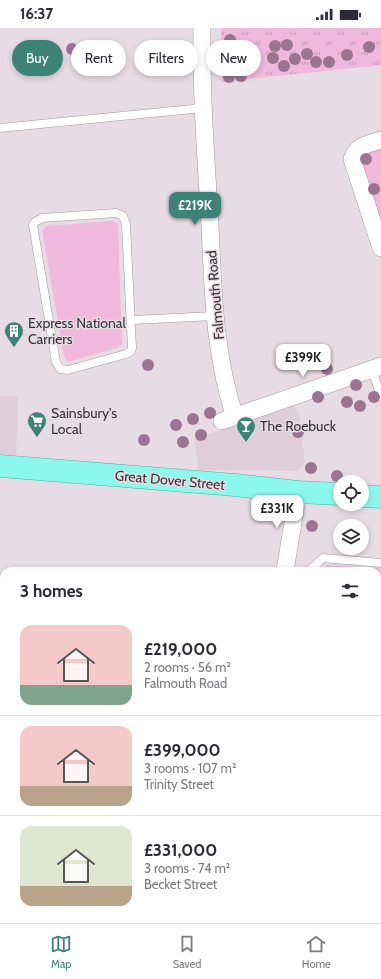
<!DOCTYPE html>
<meta charset="utf-8">
<style>
body{margin:0;font-family:Cabin,sans-serif;background:#f7f7f7;color:#2b2b33;height:100vh;display:flex;flex-direction:column;font-size:15px;white-space:nowrap}
*{box-sizing:border-box;margin:0}
p{font-size:13px;color:#7c7c81}
.icon{flex:none;width:22px;height:22px;fill:none;stroke:currentColor;stroke-width:2;stroke-linecap:round;stroke-linejoin:round}
.map{position:relative;flex:1;overflow:hidden}
.panel{position:absolute;left:0px;top:539px;width:381px;height:356px;display:flex;flex-direction:column;background:#fff;border-radius:12px 12px 0 0;box-shadow:0 2px 6px #0003}
.panel>*{flex:none}
.banner{position:absolute;left:12px;top:12px;width:357px;height:36px;display:flex;gap:8px}
.tools{position:absolute;left:333px;top:447px;display:grid;gap:8px}
.tools a{display:grid;place-items:center;width:36px;height:36px;border-radius:50%;background:#fff;box-shadow:0 2px 6px #0003;font-size:20px}
.price{position:absolute;translate:-50% -34px;padding:0 9px;border-radius:8px;background:#fff;color:#222;font-size:13px;line-height:26px;filter:drop-shadow(0 1px 2px #0008)}
.price::after{content:'';position:absolute;left:50%;top:24px;width:12px;height:9px;margin-left:-6px;background:inherit;clip-path:polygon(0 0,100% 0,50% 100%)}
.price.on{background:#3d8277;color:#fff}
ul{padding:0;list-style:none}
li{display:flex;align-items:center;gap:12px;height:100px;padding:0 20px}
li+li{border-top:1px solid #e1e1e2}
li span{display:grid;place-items:center;flex:none;width:112px;height:80px;border-radius:12px;color:#555}
li>.icon{margin-inline-start:auto}
span .icon{width:48px;height:48px;fill:#fffc;stroke-width:1}
li b{font-size:17px}
h2{display:flex;justify-content:space-between;align-items:center;height:48px;padding:0 20px;font-size:17px}
.tag{padding:0 14px;border-radius:18px;background:#fff;box-shadow:0 2px 6px #0003;font-size:14px;line-height:36px}
.tag.on{background:#3d8277;color:#fff}
.status{display:flex;justify-content:space-between;align-items:center;height:28px;padding:0 20px;background:#fff;direction:ltr}
.status svg{height:11px;fill:currentColor}
.dock{display:flex;justify-content:space-around;align-items:center;height:56px;border-top:1px solid #e1e1e2;background:#fff;font-size:11px;color:#7c7c81}
.dock a{display:grid;justify-items:center;gap:2px}
.dock .on{color:#3d8277}
.map>svg:first-child{display:block}
.built{fill:#dfcdd8}
.park{fill:url(#park-tufts)}
.garden{fill:#efb8dc}
.lines{fill:none;stroke-linecap:round;stroke-linejoin:round}
.lane-casing{stroke:#a1969d;stroke-width:9}
.street-casing{stroke:#a1969d;stroke-width:18}
.primary-casing{stroke:#3eb2a3;stroke-width:23}
.lane{stroke:#fff;stroke-width:8}
.street{stroke:#fff;stroke-width:17}
.primary{stroke:#8cf8eb;stroke-width:22}
.tree{fill:#9c7490}
.labels{text-anchor:middle;dominant-baseline:central;stroke-width:3;stroke-linejoin:round;paint-order:stroke}
.street-label{font-size:14px;fill:#3a3638;stroke:#e7dce3}
.poi-label{font-size:14px;fill:#3a3638;stroke:#e7dce3;text-anchor:start}
</style>
<div class="status"><b>16:37</b><svg viewBox="0 0 49 12"><path d="M0 12V9h3v3zM5 12V6h3v6zM10 12V3h3v9zM15 12V0h3v12zM26 1h20v11H26zM47 4h2v5h-2z"/></svg></div>
<div class="map">
<svg width="381" height="895" viewBox="0 0 381 895">
<defs>
<pattern id="park-tufts" width="24" height="20" patternUnits="userSpaceOnUse"><rect width="24" height="20" fill="#efb8dc"/><path d="M3 7l-1-3M5 7V3M7 7l1-3M15 17l-1-3M17 17v-4M19 17l1-3" fill="none" stroke="#c396b3"/></pattern>
</defs>
<rect width="100%" height="100%" fill="#e7dce3"/>
<!-- built -->
<path class="built" d="M0,368H18L16,428L0,426Z
M293,377L299,386L305,434L297,443L198,442L195,411Z"/>
<!-- park -->
<path class="park" d="M221,0H381V37L222,54Z
M0,608L4,609V816L0,817Z
M377,648L381,649V786L377,785Z"/>
<!-- garden -->
<path class="garden" d="M381,118V193L360,131L362,125Z
M112,193L116,194L118,198L122,316L119,319L69,334L67,333L64,328L42,202L47,198Z
M326,537L380,540L377,565V543H326Z
M0,660H4V732H1Z
M377,785L381,786V806H377Z"/>
<g class="lines">
<!-- lane casing -->
<g class="lane-casing">
<path id="lane" d="M0,100L203,80
M116,185L123,188L126,196L132,320L131,323L126,326L68,342L60,341L56,334L33,197L35,194L42,190Z
M132,292L215,288
M372,341L381,369
M309,543L323,530L381,535
M377,571L381,572"/>
</g>
<!-- street casing -->
<g class="street-casing">
<path id="street" d="M202,0C201,66 206,131 210,197C213,261 214,327 235,389
M381,112C368,116 357,117 352,131L381,220
M222,393L381,338
M285,543L298,464
M0,592L4,593
M377,629L381,630
M377,870L381,871
M148,891L149,895
M302,891V895
M84,895L110,891"/>
</g>
<!-- primary casing -->
<g class="primary-casing">
<path id="primary" d="M0,438L235,457L298,464L340,466
M362,468L381,469"/>
</g>
<!-- lane -->
<use href="#lane" class="lane"/>
<!-- street -->
<use href="#street" class="street"/>
<!-- primary -->
<use href="#primary" class="primary"/>
</g>
<!-- trees -->
<g class="tree">
<circle cx="230" cy="12" r="6"/>
<circle cx="287" cy="17" r="6"/>
<circle cx="275" cy="18" r="6"/>
<circle cx="369" cy="19" r="6"/>
<circle cx="72" cy="21" r="6"/>
<circle cx="33" cy="24" r="6"/>
<circle cx="231" cy="24" r="6"/>
<circle cx="307" cy="26" r="6"/>
<circle cx="347" cy="27" r="6"/>
<circle cx="273" cy="30" r="6"/>
<circle cx="295" cy="31" r="6"/>
<circle cx="316" cy="34" r="6"/>
<circle cx="329" cy="34" r="6"/>
<circle cx="250" cy="35" r="6"/>
<circle cx="284" cy="38" r="6"/>
<circle cx="241" cy="48" r="6"/>
<circle cx="229" cy="49" r="6"/>
<circle cx="366" cy="131" r="6"/>
<circle cx="374" cy="161" r="6"/>
<circle cx="148" cy="337" r="6"/>
<circle cx="327" cy="341" r="6"/>
<circle cx="356" cy="357" r="6"/>
<circle cx="318" cy="369" r="6"/>
<circle cx="374" cy="369" r="6"/>
<circle cx="347" cy="374" r="6"/>
<circle cx="360" cy="378" r="6"/>
<circle cx="210" cy="385" r="6"/>
<circle cx="193" cy="391" r="6"/>
<circle cx="176" cy="397" r="6"/>
<circle cx="298" cy="404" r="6"/>
<circle cx="201" cy="407" r="6"/>
<circle cx="144" cy="412" r="6"/>
<circle cx="183" cy="414" r="6"/>
<circle cx="311" cy="440" r="6"/>
<circle cx="337" cy="448" r="6"/>
<circle cx="312" cy="498" r="6"/>
</g>
<!-- icons -->
<defs>
<g id="building-pin" transform="scale(1)"><path d="M0 17L-7.5 6A9.5 9.5 0 1 1 7.5 6Z" fill="#3d8277" stroke="#e7dce3"/><path d="M-4-6H4V6H1V3H-1V6H-4ZM-2.5-4.3h1.7v1.8h-1.7ZM.8-4.3h1.7v1.8H.8ZM-2.5-1h1.7V.8h-1.7ZM.8-1h1.7V.8H.8Z" fill="#fff"/></g>
<g id="supermarket-pin" transform="scale(1)"><path d="M0 17L-7.5 6A9.5 9.5 0 1 1 7.5 6Z" fill="#3d8277" stroke="#e7dce3"/><path d="M-6-5.5h2.5l.6 2H6L4.5 2H-2.5L-4.4-4H-6ZM-1.5 3.2a1.3 1.3 0 1 0 .1 0ZM3 3.2a1.3 1.3 0 1 0 .1 0Z" fill="#fff"/></g>
<g id="bar-pin" transform="scale(1)"><path d="M0 17L-7.5 6A9.5 9.5 0 1 1 7.5 6Z" fill="#3d8277" stroke="#e7dce3"/><path d="M-6-5H6L.8 .8V4.5H3.5V6h-7V4.5H-.8V.8Z" fill="#fff"/></g>
</defs>
<g fill-rule="evenodd">
<use href="#building-pin" x="14" y="303"/>
<use href="#supermarket-pin" x="37" y="393"/>
<use href="#bar-pin" x="246" y="398"/>
</g>
<g class="labels">
<!-- street labels -->
<g class="street-label">
<text transform="translate(215 267) rotate(-95)">Falmouth Road</text>
<text transform="translate(170 452) rotate(5)">Great Dover Street</text>
</g>
<!-- poi labels -->
<g class="poi-label">
<text x="28" y="295">Express National<tspan x="28" dy="16">Carriers</tspan></text>
<text x="51" y="385">Sainsbury's<tspan x="51" dy="16">Local</tspan></text>
<text x="260" y="398">The Roebuck</text>
</g>
</g>
</svg>
<div class="tools">
<a><svg class="icon" aria-label="locate" viewBox="0 0 24 24"><circle cx="12" cy="12" r="6"/><path d="M12 2v4M12 18v4M2 12h4M18 12h4"/></svg></a>
<a><svg class="icon" aria-label="layers" viewBox="0 0 24 24"><path d="M12 4l9 5-9 5-9-5zM3 14l9 5 9-5"/></svg></a>
</div>
<b class="price on" style="left:195px;top:198px">£219K</b>
<b class="price" style="left:303px;top:350px">£399K</b>
<b class="price" style="left:277px;top:501px">£331K</b>
<div class="banner">
<a class="tag on">Buy</a>
<a class="tag">Rent</a>
<a class="tag">Filters</a>
<a class="tag">New</a>
</div>
<section class="panel">
<h2>3 homes<svg class="icon" aria-label="filters" viewBox="0 0 24 24"><path d="M4 7h16M4 17h16"/><circle cx="9" cy="7" r="2"/><circle cx="15" cy="17" r="2"/></svg></h2>
<ul>
<li><span style="background:linear-gradient(#f6c9c9 75%,#7fa58c 0)"><svg class="icon" aria-label="home" viewBox="0 0 24 24"><path d="M3 11l9-7 9 7M6 9v11h12V9"/></svg></span><div><b>£219,000</b><p>2 rooms · 56 m²</p><p>Falmouth Road</p></div></li>
<li><span style="background:linear-gradient(#f6c9c9 75%,#b9a48a 0)"><svg class="icon" aria-label="home" viewBox="0 0 24 24"><path d="M3 11l9-7 9 7M6 9v11h12V9"/></svg></span><div><b>£399,000</b><p>3 rooms · 107 m²</p><p>Trinity Street</p></div></li>
<li><span style="background:linear-gradient(#dfe7d0 75%,#b9a48a 0)"><svg class="icon" aria-label="home" viewBox="0 0 24 24"><path d="M3 11l9-7 9 7M6 9v11h12V9"/></svg></span><div><b>£331,000</b><p>3 rooms · 74 m²</p><p>Becket Street</p></div></li>
</ul>
</section>
</div>
<nav class="dock">
<a class="on"><svg class="icon" aria-label="map" viewBox="0 0 24 24"><path d="M3 6l6-2 6 2 6-2v14l-6 2-6-2-6 2zM9 4v14M15 6v14"/></svg>Map</a>
<a><svg class="icon" aria-label="saved" viewBox="0 0 24 24"><path d="M7 4h10v16l-5-4-5 4z"/></svg>Saved</a>
<a><svg class="icon" aria-label="home" viewBox="0 0 24 24"><path d="M3 11l9-7 9 7M6 9v11h12V9"/></svg>Home</a>
</nav>
